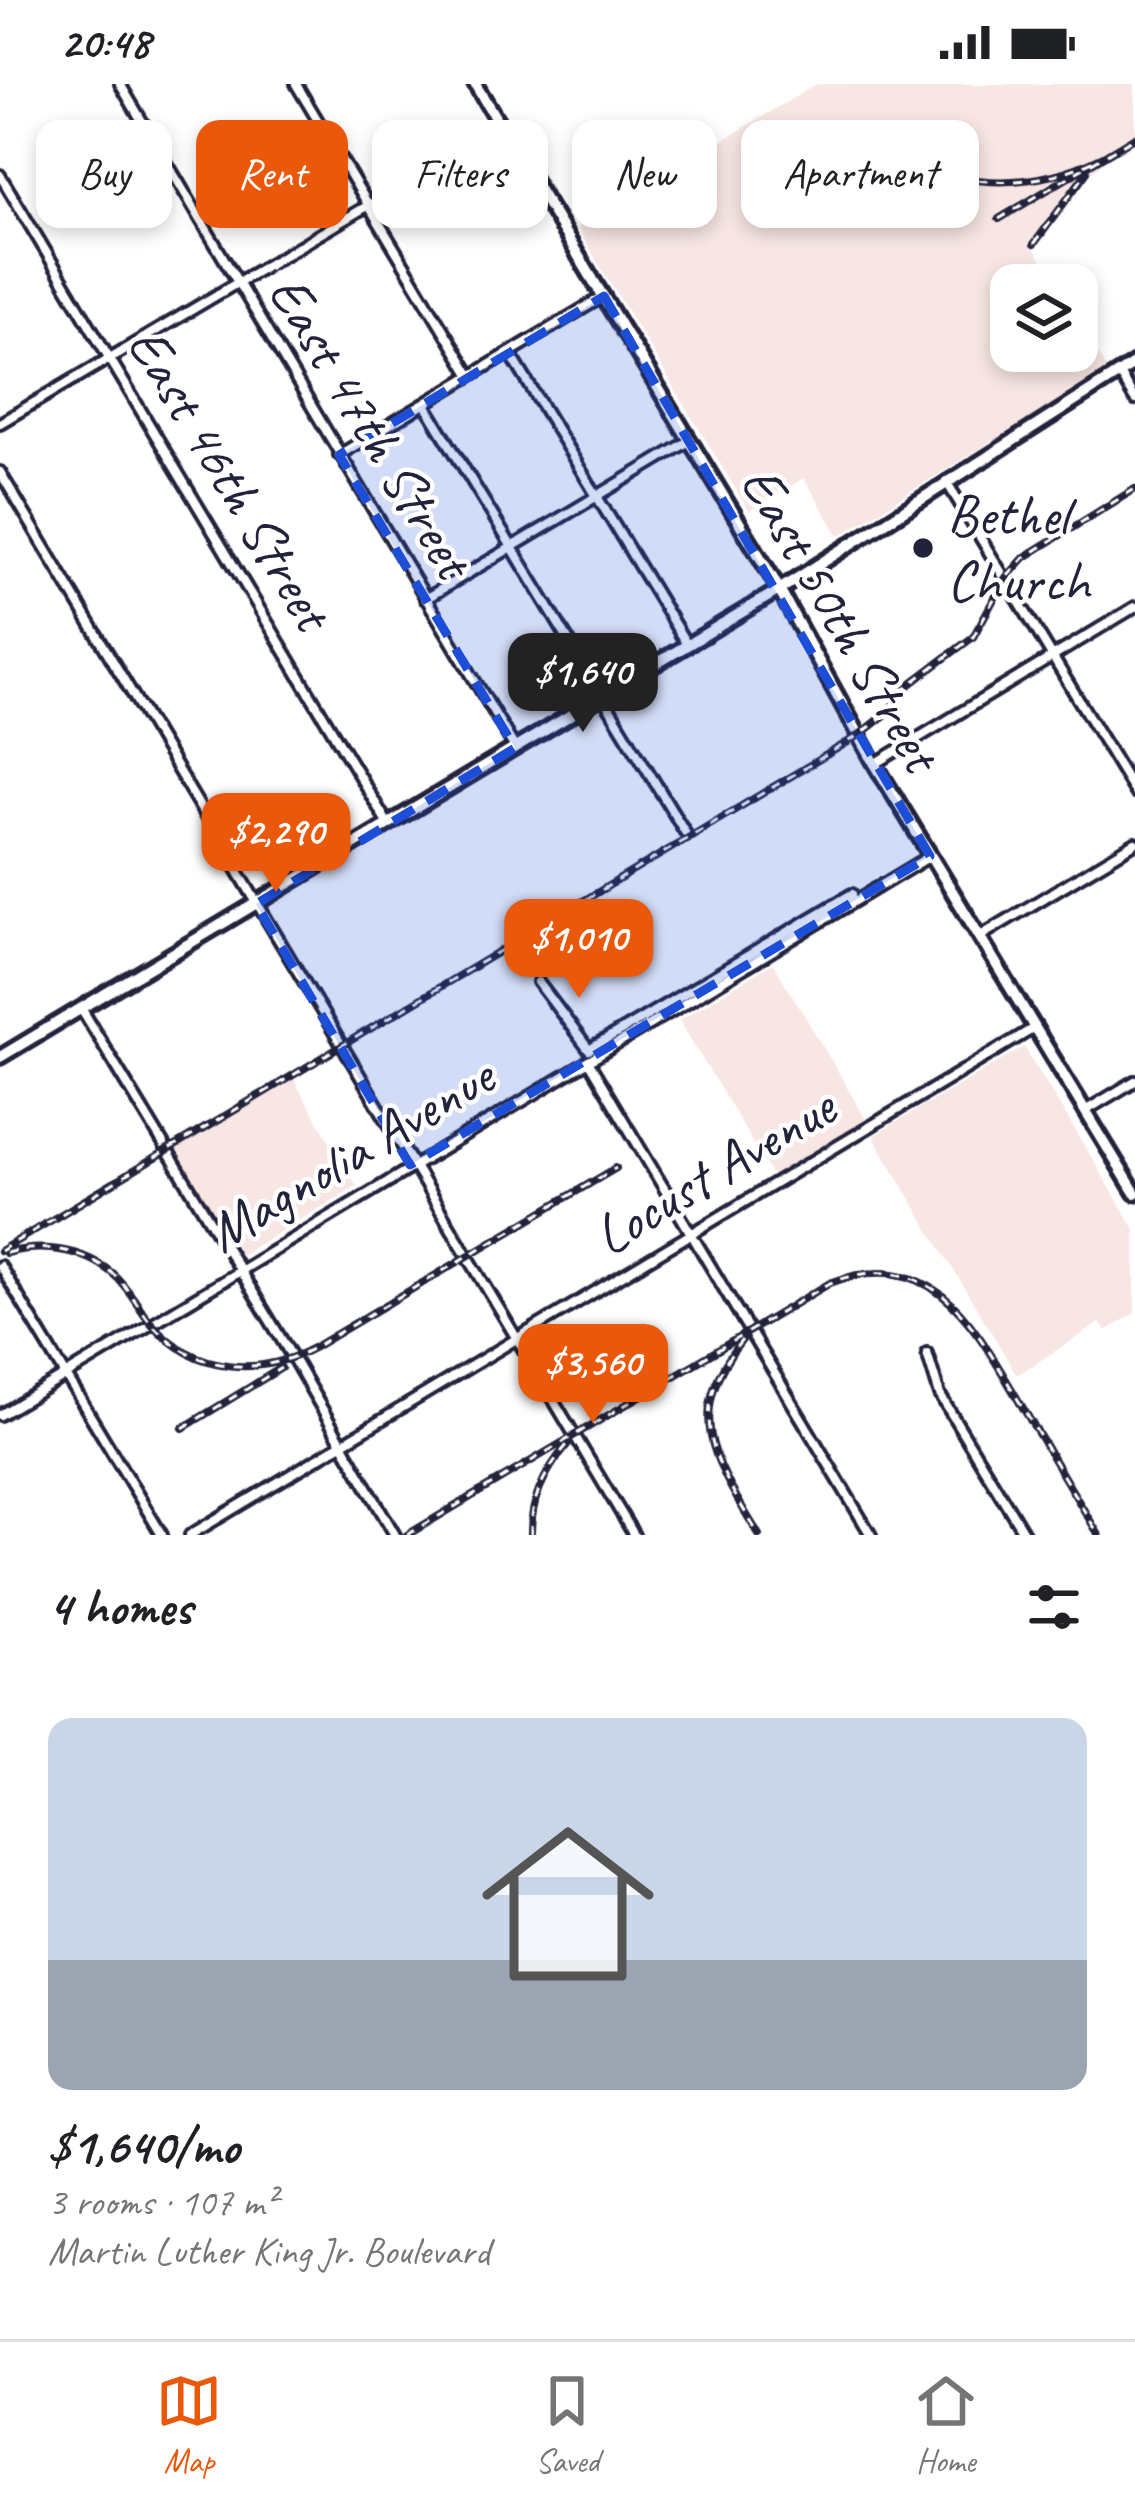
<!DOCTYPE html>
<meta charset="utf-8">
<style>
body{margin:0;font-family:Caveat,sans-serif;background:#f2f2f2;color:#202124;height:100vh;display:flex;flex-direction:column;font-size:45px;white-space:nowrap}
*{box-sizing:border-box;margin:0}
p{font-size:39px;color:#757577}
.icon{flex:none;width:66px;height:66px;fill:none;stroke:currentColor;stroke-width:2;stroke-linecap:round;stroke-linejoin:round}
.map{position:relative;height:1451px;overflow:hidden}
.panel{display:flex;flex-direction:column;background:#fff;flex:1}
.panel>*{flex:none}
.top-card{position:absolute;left:36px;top:36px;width:1065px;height:108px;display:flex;gap:24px}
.controls{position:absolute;left:990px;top:180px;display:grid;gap:24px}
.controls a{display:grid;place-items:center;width:108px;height:108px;border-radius:24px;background:#fff;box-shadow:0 6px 18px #0003;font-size:60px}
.price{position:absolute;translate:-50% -102px;padding:0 27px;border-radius:24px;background:#ea580c;color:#fff;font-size:39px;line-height:78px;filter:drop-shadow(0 3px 6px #0008)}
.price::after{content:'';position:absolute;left:50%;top:72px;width:36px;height:27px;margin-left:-18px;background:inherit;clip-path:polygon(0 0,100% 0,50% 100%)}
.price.selected{background:#222;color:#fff}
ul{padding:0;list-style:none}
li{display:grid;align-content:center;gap:24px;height:636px;padding:0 48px}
li span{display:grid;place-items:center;height:372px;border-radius:24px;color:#555}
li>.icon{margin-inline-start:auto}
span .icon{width:216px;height:216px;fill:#fffc;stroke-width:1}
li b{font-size:51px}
h2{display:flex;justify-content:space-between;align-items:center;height:144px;padding:0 48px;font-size:51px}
.chip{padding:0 42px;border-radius:24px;background:#fff;box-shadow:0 6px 18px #0003;font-size:42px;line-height:108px}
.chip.selected{background:#ea580c;color:#fff}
.status{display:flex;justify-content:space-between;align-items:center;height:84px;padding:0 60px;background:#fff;direction:ltr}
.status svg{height:33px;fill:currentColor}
.tab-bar{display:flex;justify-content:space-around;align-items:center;height:168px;border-top:3px solid #e0e0e0;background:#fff;font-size:33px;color:#757577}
.tab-bar a{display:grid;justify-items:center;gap:6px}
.tab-bar .selected{color:#ea580c}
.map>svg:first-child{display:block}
.built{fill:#f7e6e3}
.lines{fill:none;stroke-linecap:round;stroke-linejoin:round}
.minor-casing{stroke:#22223b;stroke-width:16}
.secondary-casing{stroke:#22223b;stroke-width:20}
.minor{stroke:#fff;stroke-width:8}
.secondary{stroke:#fff;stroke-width:10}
.rail-casing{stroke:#22223b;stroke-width:8}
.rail{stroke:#fff;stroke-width:3;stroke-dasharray:9;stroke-linecap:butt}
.marked{fill:#1d4ed8;fill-opacity:0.2;stroke:#1d4ed8;stroke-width:9;stroke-dasharray:24 15;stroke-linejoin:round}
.poi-dot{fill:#22223b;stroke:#fff;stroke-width:4.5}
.labels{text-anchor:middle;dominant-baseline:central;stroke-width:9;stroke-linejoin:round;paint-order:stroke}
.street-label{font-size:57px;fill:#22223b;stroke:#fff}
.poi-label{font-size:57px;fill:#22223b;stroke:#fff;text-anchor:start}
</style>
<div class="status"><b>20:48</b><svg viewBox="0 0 49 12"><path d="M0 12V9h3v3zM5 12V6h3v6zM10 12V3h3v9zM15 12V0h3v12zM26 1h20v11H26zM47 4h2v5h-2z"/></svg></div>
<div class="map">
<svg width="1135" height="1451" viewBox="0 0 1135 1451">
<rect width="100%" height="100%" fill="#fff"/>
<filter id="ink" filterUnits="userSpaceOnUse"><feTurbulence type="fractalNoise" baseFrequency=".00833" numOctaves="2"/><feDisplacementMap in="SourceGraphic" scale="24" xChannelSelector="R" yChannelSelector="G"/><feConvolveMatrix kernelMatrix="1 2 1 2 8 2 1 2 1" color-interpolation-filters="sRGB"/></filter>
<g filter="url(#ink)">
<!-- built -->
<path class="built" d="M817,0H1135V59L1107,74L1088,92L1034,164L1056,201H1011V267H1077V236L1107,286L839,452L804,394L749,427L577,144Z
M773,879L867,1037L773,1093L679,936Z
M1024,963L1135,1145V1229L1106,1247L1100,1239L1017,1291L873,1052Z
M292,993L357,1102L239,1172L174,1063Z"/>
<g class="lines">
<!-- minor casing -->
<g class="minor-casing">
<path id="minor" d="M120,0L515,664
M296,0L471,292
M0,91L388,740
M510,269L687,561
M1119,290L1135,316
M425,320L685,748
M0,339L501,43
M339,371L604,212
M0,388L634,1451
M946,397L1135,709
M425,515L691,356
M875,680L1135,523
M979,853L1135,759
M538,898L589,966L852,810
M81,924L294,1276L395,1451
M588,977L871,1451
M1085,1027L1135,997
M0,1182L162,1451
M927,1269L940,1311L1025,1451
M0,1331L930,772
M190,1451L1034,944"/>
</g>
<!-- secondary casing -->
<g class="secondary-casing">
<path id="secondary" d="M475,0L772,493L875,680L1135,1109
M0,973L779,506L1135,279"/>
</g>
<!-- minor -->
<use href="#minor" class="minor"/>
<!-- secondary -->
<use href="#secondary" class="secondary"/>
<!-- rail casing -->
<g class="rail-casing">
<path id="rail" d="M823,54C923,84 1000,124 1101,73
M999,135L1135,53
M1034,160L1087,88
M0,1167L858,652L885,631L909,601L973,553L1005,495L1025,473L1135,405
M6,1169C42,1160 81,1164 112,1189C129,1203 138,1224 152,1240C195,1289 259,1293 313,1264L616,1084
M742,1256C681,1331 716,1380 759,1451
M183,1344L281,1284
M407,1451L830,1199C937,1158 977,1248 1023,1324C1048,1366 1073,1409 1099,1451
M531,1451C530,1416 545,1387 567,1361"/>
</g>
<!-- rail -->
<use href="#rail" class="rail"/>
</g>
</g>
<!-- marked area -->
<path class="marked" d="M604,212L930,772L410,1081L256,820L515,664L339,371Z"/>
<!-- markers -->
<circle class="poi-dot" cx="923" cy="464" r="12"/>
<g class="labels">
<!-- street labels -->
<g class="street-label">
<text transform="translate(371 342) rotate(59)">East 47th Street</text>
<text transform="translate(230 394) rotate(59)">East 46th Street</text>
<text transform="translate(841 534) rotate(60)">East 50th Street</text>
<text transform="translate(350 1070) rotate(-31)">Magnolia Avenue</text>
<text transform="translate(714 1087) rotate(-31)">Locust Avenue</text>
</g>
<!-- poi labels -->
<g class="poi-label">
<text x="947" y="431">Bethel<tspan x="947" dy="66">Church</tspan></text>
</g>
</g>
</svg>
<div class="controls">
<a><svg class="icon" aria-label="layers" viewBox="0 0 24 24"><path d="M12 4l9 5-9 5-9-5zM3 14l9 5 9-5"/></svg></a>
</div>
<b class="price selected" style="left:583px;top:651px">$1,640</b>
<b class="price" style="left:276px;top:811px">$2,290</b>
<b class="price" style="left:579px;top:917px">$1,010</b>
<b class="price" style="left:593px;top:1342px">$3,560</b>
<div class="top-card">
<a class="chip">Buy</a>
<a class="chip selected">Rent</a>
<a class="chip">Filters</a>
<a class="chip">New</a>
<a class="chip">Apartment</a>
</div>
</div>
<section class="panel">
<h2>4 homes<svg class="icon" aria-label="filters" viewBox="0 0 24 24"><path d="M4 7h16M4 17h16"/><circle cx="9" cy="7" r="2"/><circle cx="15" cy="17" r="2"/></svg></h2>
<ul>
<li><span style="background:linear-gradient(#c9d6e8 65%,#9aa5b1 0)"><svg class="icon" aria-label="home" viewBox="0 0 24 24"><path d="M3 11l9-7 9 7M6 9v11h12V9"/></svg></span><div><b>$1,640/mo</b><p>3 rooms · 107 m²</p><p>Martin Luther King Jr. Boulevard</p></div></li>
</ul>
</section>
<nav class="tab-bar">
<a class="selected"><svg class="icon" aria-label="map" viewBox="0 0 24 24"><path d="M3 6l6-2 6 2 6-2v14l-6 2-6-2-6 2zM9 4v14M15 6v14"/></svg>Map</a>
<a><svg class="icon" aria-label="saved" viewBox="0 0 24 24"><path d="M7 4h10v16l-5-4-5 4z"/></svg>Saved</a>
<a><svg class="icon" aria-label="home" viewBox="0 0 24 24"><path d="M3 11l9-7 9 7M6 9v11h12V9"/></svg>Home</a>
</nav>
